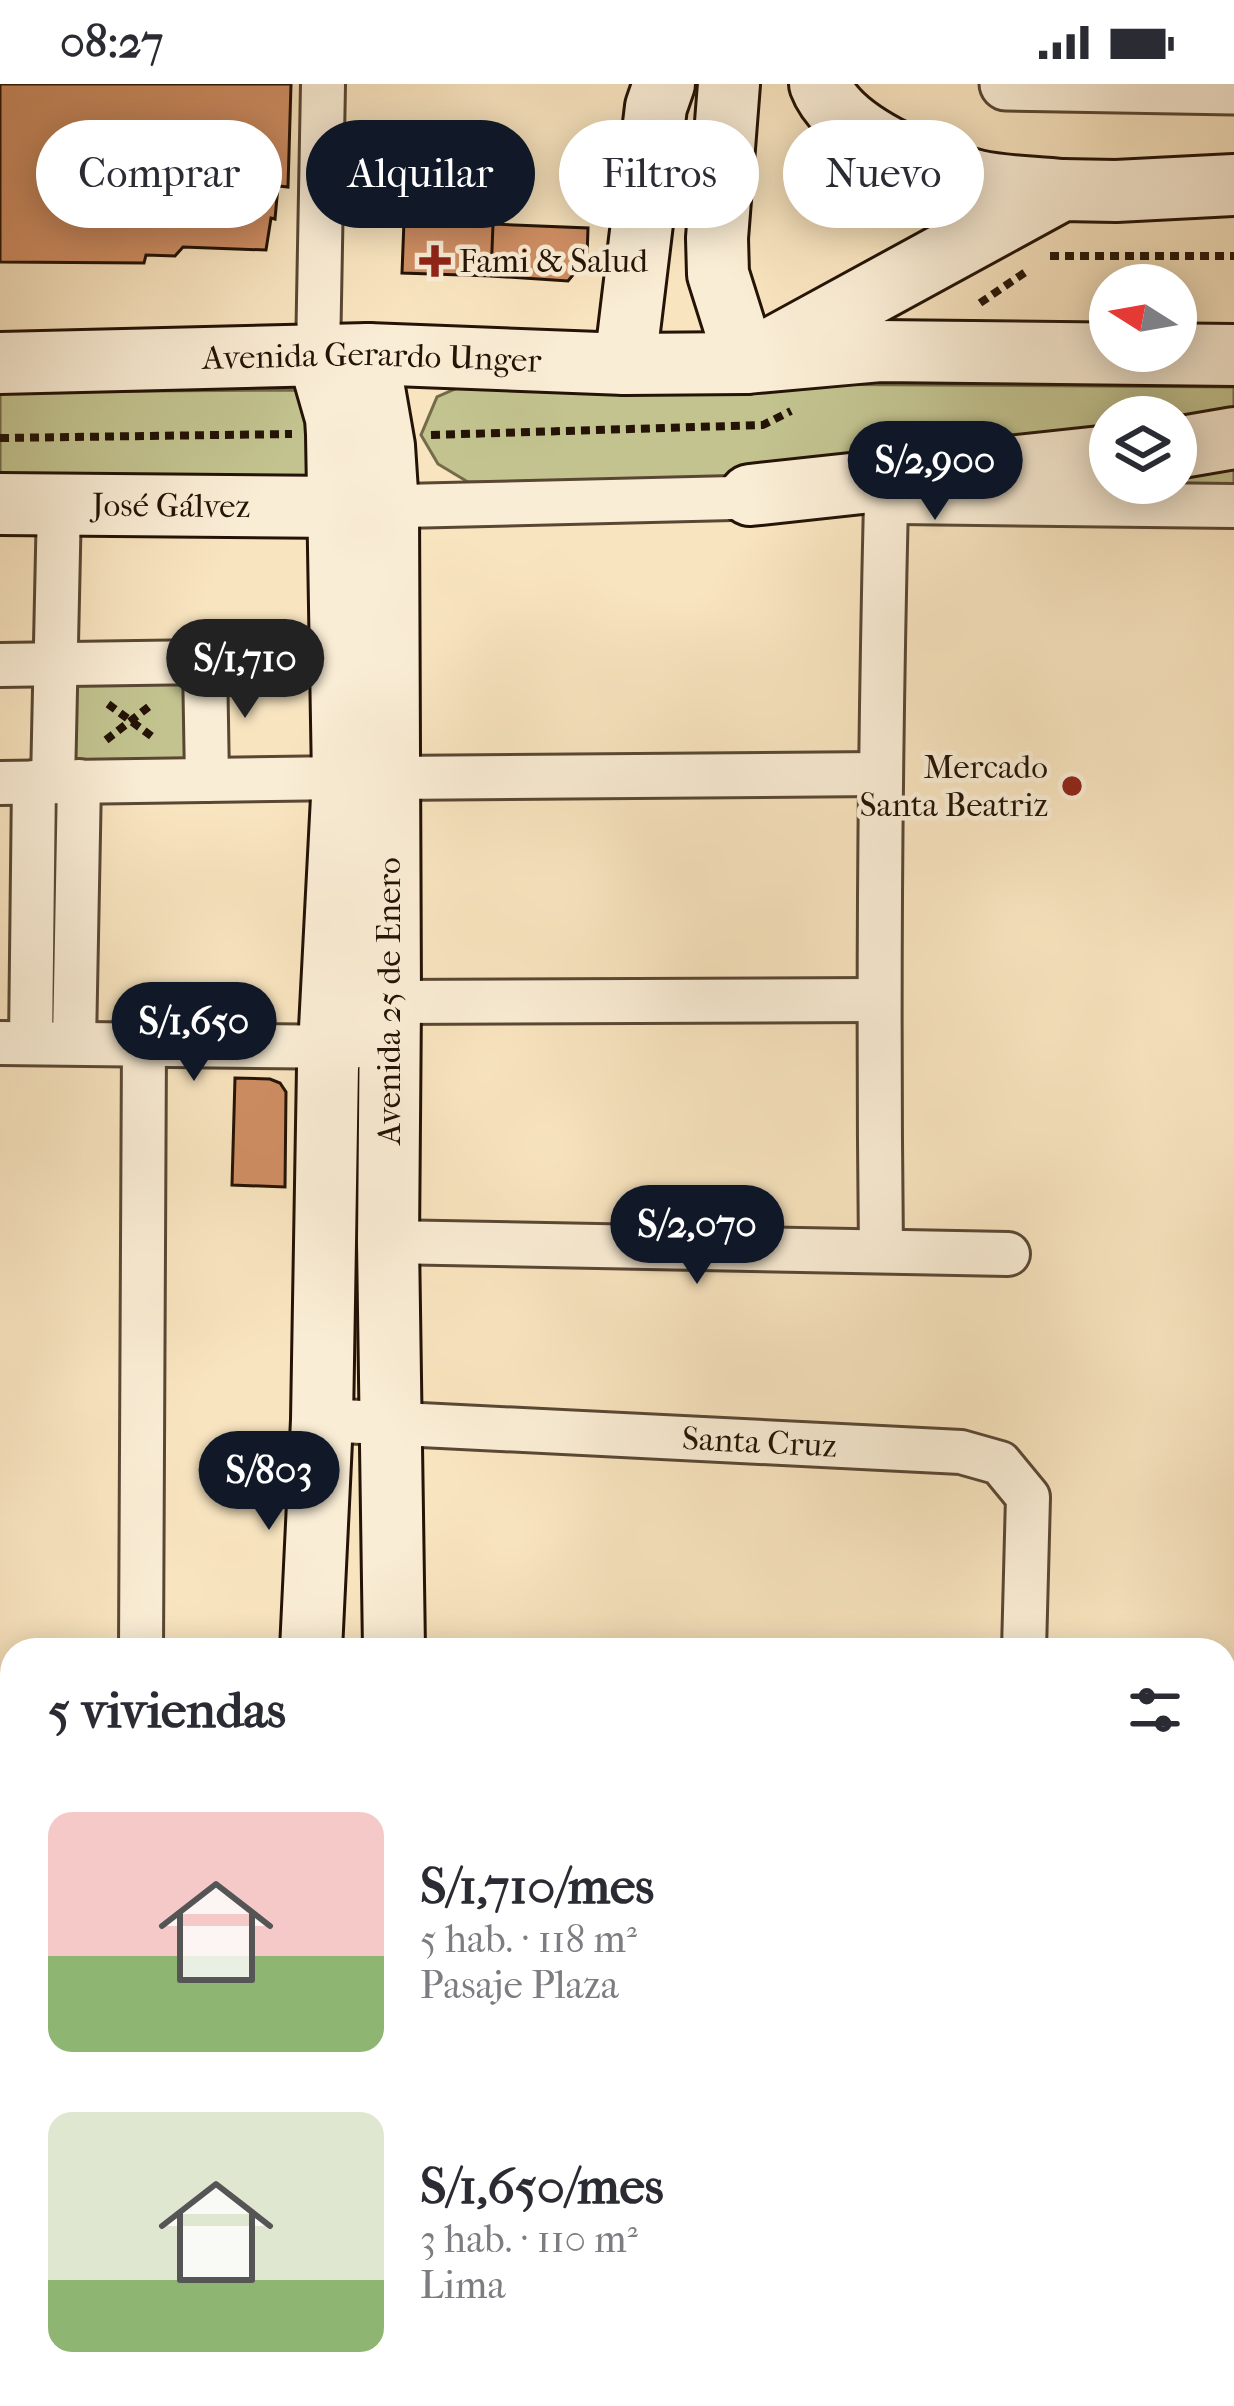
<!DOCTYPE html>
<html lang="es">
<meta charset="utf-8">
<style>
body{margin:0;font-family:"IM FELL French Canon",serif;background:#f7f7f7;color:#2b2b33;height:100vh;display:flex;flex-direction:column;font-size:45px;white-space:nowrap}
*{box-sizing:border-box;margin:0}
p{font-size:39px;color:#7c7c81}
.icon{flex:none;width:66px;height:66px;fill:none;stroke:currentColor;stroke-width:2;stroke-linecap:round;stroke-linejoin:round}
.map{position:relative;flex:1;overflow:hidden}
.details{position:absolute;left:0px;top:1554px;width:1236px;height:768px;display:flex;flex-direction:column;background:#fff;border-radius:36px 36px 0 0;box-shadow:0 6px 30px #0003}
.details>*{flex:none}
.guide{position:absolute;left:36px;top:36px;width:1164px;height:108px;display:flex;gap:24px}
.needle{width:78px;rotate:281deg}
.fabs{position:absolute;left:1089px;top:180px;display:grid;gap:24px}
.fabs a{display:grid;place-items:center;width:108px;height:108px;border-radius:50%;background:#fff;box-shadow:0 6px 30px #0003;font-size:60px}
.price{position:absolute;translate:-50% -102px;padding:0 27px;border-radius:42px;background:#111827;color:#fff;font-size:39px;line-height:78px;filter:drop-shadow(0 3px 6px #0008)}
.price::after{content:'';position:absolute;left:50%;top:72px;width:36px;height:27px;margin-left:-18px;background:inherit;clip-path:polygon(0 0,100% 0,50% 100%)}
.price.selected{background:#222;color:#fff}
ul{padding:0;list-style:none}
li{display:flex;align-items:center;gap:36px;height:300px;padding:0 48px}
li span{display:grid;place-items:center;flex:none;width:336px;height:240px;border-radius:24px;color:#555}
li>.icon{margin-inline-start:auto}
span .icon{width:144px;height:144px;fill:#fffc;stroke-width:1}
li b{font-size:51px}
h2{display:flex;justify-content:space-between;align-items:center;height:144px;padding:0 48px;font-size:51px}
.tag{padding:0 42px;border-radius:54px;background:#fff;box-shadow:0 6px 30px #0003;font-size:42px;line-height:108px}
.tag.selected{background:#111827;color:#fff}
.status{display:flex;justify-content:space-between;align-items:center;height:84px;padding:0 60px;background:#fff;direction:ltr}
.status svg{height:33px;fill:currentColor}
.map>svg:first-child{display:block}
.green{fill:#c2c38f;stroke:#736b4a;stroke-width:3;fill-rule:evenodd}
.building{fill:#cf8e63;stroke:#241306;stroke-width:3}
.lines{fill:none;stroke-linecap:round;stroke-linejoin:round}
.service-casing{stroke:#594734;stroke-width:27}
.minor-casing{stroke:#594734;stroke-width:48}
.tertiary-casing{stroke:#594734;stroke-width:57}
.secondary-casing{stroke:#241306;stroke-width:66}
.path{stroke:#241306;stroke-width:8;stroke-dasharray:9 6;stroke-linecap:butt}
.service{stroke:#faedd5;stroke-width:21}
.minor{stroke:#faedd5;stroke-width:42}
.tertiary{stroke:#faedd5;stroke-width:51}
.secondary{stroke:#faedd5;stroke-width:60}
.poi-dot{fill:#8f2418;stroke:#faedd5;stroke-width:4.5}
.labels{text-anchor:middle;dominant-baseline:central;stroke-width:9;stroke-linejoin:round;paint-order:stroke}
.poi-label{font-size:33px;fill:#241306;stroke:#faedd5;text-anchor:start}
.street-label{font-size:33px;fill:#241306;stroke:#faedd5}
</style>
<div class="status"><b>08:27</b><svg viewBox="0 0 49 12"><path d="M0 12V9h3v3zM5 12V6h3v6zM10 12V3h3v9zM15 12V0h3v12zM26 1h20v11H26zM47 4h2v5h-2z"/></svg></div>
<div class="map">
<svg width="1234" height="2322" viewBox="0 0 1234 2322">
<rect width="100%" height="100%" fill="#f8e4bf"/>
<filter id="stains"><feTurbulence type="fractalNoise" baseFrequency=".00167" numOctaves="4"/><feColorMatrix values="0 0 0 0 .2 0 0 0 0 .09 0 0 0 0 .02 0 0 0 .5 -.17"/></filter>
<radialGradient id="worn" r=".72"><stop offset=".6" stop-color="#630" stop-opacity="0"/><stop offset="1" stop-color="#630" stop-opacity=".3"/></radialGradient>
<!-- green -->
<path class="green" d="M471,298L1234,303V400L468,398L438,380L421,351L437,313ZM1110,333H1176V399H1110Z
M306,306L337,350L303,396L0,401V308Z
M205,578L207,685L68,688L69,581Z"/>
<!-- building -->
<path class="building" d="M0,0H291L288,103L278,102L275,135L271,134L266,166L183,163L175,172L146,171L144,179L0,178Z
M404,137L493,140L491,192L402,189Z
M493,140L588,144L587,174L568,197L491,192Z
M235,994L270,995L280,999L286,1008L285,1103L232,1101Z"/>
<g class="lines">
<!-- service casing -->
<g class="service-casing">
<path id="service" d="M0,1711L12,1710"/>
</g>
<!-- minor casing -->
<g class="minor-casing">
<g id="minor">
<path d="M318,271L323,0"/>
<path d="M899,418L1234,422"/>
<path d="M359,423L777,413"/>
<path d="M0,581L205,578L207,696"/>
<path d="M389,694L879,690"/>
<path d="M53,698L59,421"/>
<path d="M0,699L343,694"/>
<path d="M390,918L878,916"/>
<path d="M0,959L353,963"/>
<path d="M31,959L34,698"/>
<path d="M74,959L79,697"/>
<path d="M388,1158L1008,1170"/>
<path d="M881,1167C878,917 880,668 886,418"/>
<path id="s1" d="M322,1336L961,1368L1000,1379L1028,1413L1024,1566"/>
<path d="M141,1566L144,960"/>
<path d="M1224,1727L1234,1728"/>
<path d="M0,2040H12"/>
<path d="M173,2322V2310"/>
<path d="M732,2322L733,2310"/>
<path d="M1070,2322V2310"/>
</g>
</g>
<!-- tertiary casing -->
<g class="tertiary-casing">
<path id="tertiary" d="M1006,0L1234,4"/>
</g>
<!-- secondary casing -->
<g class="secondary-casing">
<g id="secondary">
<path d="M729,0L717,154L718,190L746,279"/>
<path d="M820,0C839,50 927,85 977,97C1003,103 1034,103 1062,106"/>
<path d="M767,267L1062,106L1116,107L1234,101"/>
<path d="M368,270L384,362L388,423L390,918L388,1158L394,1566"/>
<path id="s2" d="M0,279L368,270L625,280L746,279L880,267L1234,271"/>
<path d="M625,280L656,23L664,0"/>
<path d="M1176,364L1234,354"/>
<path d="M750,411L1110,372"/>
<path id="s3" d="M0,420L340,423"/>
<path d="M311,1566L322,1336L328,983L343,694L337,350L336,334L318,271"/>
<path d="M282,2322V2310"/>
<path d="M372,2322V2310"/>
</g>
</g>
<!-- path -->
<path class="path" d="M1050,172H1234
M980,219L1027,187
M431,351L763,341L791,327
M0,354L292,350
M108,620L154,654
M106,656L151,621"/>
<!-- service -->
<use href="#service" class="service"/>
<!-- minor -->
<use href="#minor" class="minor"/>
<!-- tertiary -->
<use href="#tertiary" class="tertiary"/>
<!-- secondary -->
<use href="#secondary" class="secondary"/>
</g>
<!-- markers -->
<g class="poi-dot">
<path d="M429 159h12v12h12v12h-12v12h-12v-12h-12v-12h12z"/>
<circle cx="1072" cy="702" r="12"/>
</g>
<g class="labels">
<!-- poi labels -->
<g class="poi-label">
<text x="459" y="177">Fami &amp; Salud</text>
<text x="1048" y="683" text-anchor="end">Mercado<tspan x="1048" dy="38">Santa Beatriz</tspan></text>
</g>
<!-- street labels -->
<g class="street-label">
<text stroke="none"><textPath href="#s2" startOffset="372">Avenida Gerardo Unger</textPath></text>
<text stroke="none"><textPath href="#s3" startOffset="171">José Gálvez</textPath></text>
<text transform="translate(389 917) rotate(-90)">Avenida 25 de Enero</text>
<text stroke="none"><textPath href="#s1" startOffset="438">Santa Cruz</textPath></text>
</g>
</g>
<rect width="100%" height="100%" filter="url(#stains)"/>
<rect width="100%" height="100%" fill="url(#worn)"/>
</svg>
<div class="fabs">
<a><svg class="needle" viewBox="-14 -14 28 28"><path d="M0-13l5 13h-10z" fill="#e53935"/><path d="M0 13l5-13h-10z" fill="#7c7c81"/></svg></a>
<a><svg class="icon" aria-label="layers" viewBox="0 0 24 24"><path d="M12 4l9 5-9 5-9-5zM3 14l9 5 9-5"/></svg></a>
</div>
<b class="price" style="left:935px;top:439px">S/2,900</b>
<b class="price selected" style="left:245px;top:637px">S/1,710</b>
<b class="price" style="left:194px;top:1000px">S/1,650</b>
<b class="price" style="left:697px;top:1203px">S/2,070</b>
<b class="price" style="left:269px;top:1449px">S/803</b>
<div class="guide">
<a class="tag">Comprar</a>
<a class="tag selected">Alquilar</a>
<a class="tag">Filtros</a>
<a class="tag">Nuevo</a>
</div>
<section class="details">
<h2>5 viviendas<svg class="icon" aria-label="filters" viewBox="0 0 24 24"><path d="M4 7h16M4 17h16"/><circle cx="9" cy="7" r="2"/><circle cx="15" cy="17" r="2"/></svg></h2>
<ul>
<li><span style="background:linear-gradient(#f6c9c9 60%,#8fb573 0)"><svg class="icon" aria-label="home" viewBox="0 0 24 24"><path d="M3 11l9-7 9 7M6 9v11h12V9"/></svg></span><div><b>S/1,710/mes</b><p>5 hab. · 118 m²</p><p>Pasaje Plaza</p></div></li>
<li><span style="background:linear-gradient(#dfe7d0 70%,#8fb573 0)"><svg class="icon" aria-label="home" viewBox="0 0 24 24"><path d="M3 11l9-7 9 7M6 9v11h12V9"/></svg></span><div><b>S/1,650/mes</b><p>3 hab. · 110 m²</p><p>Lima</p></div></li>
</ul>
</section>
</div>
